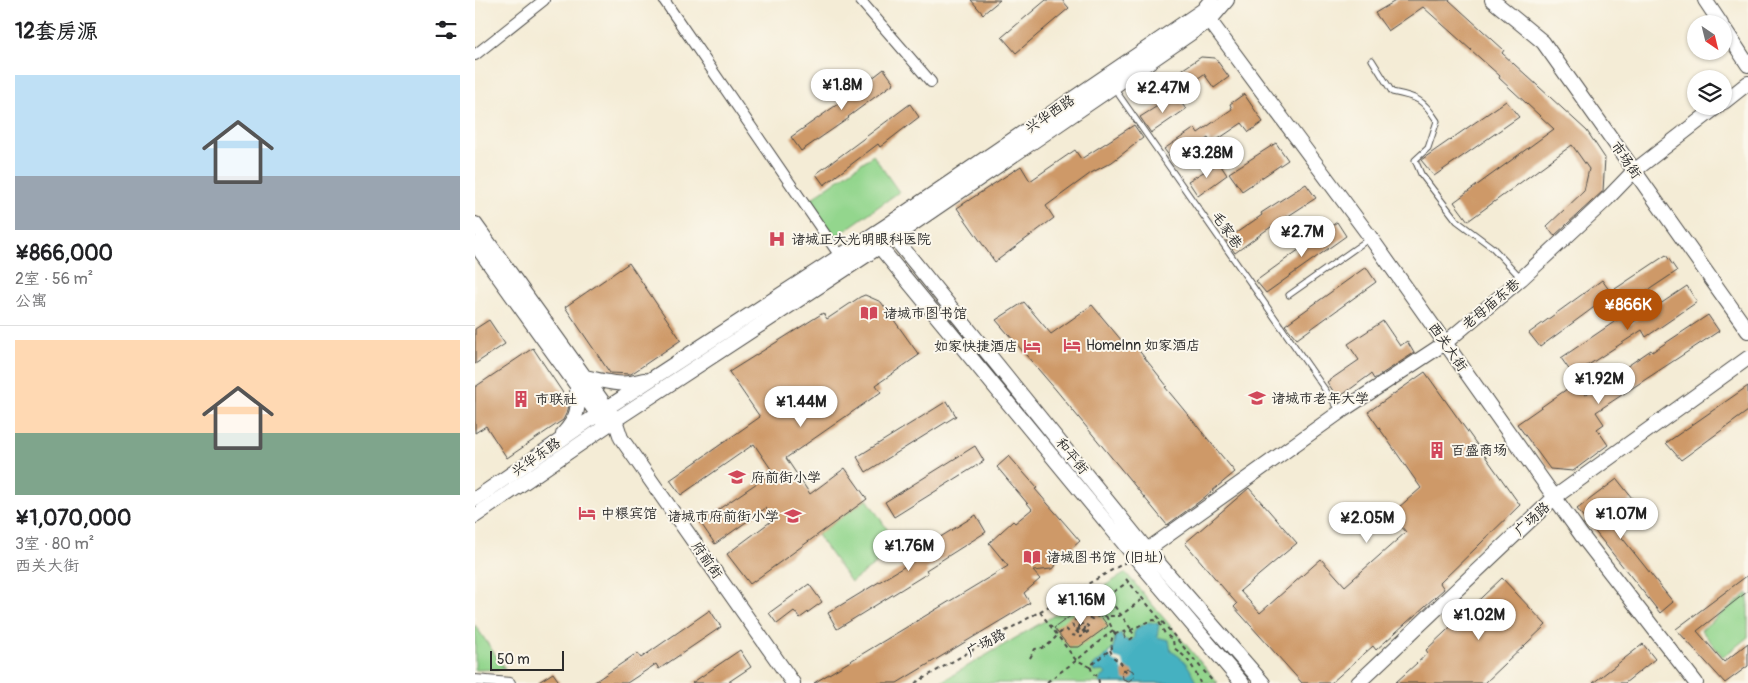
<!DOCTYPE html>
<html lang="zh">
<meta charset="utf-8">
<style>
body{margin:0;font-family:Pangolin,"LXGW WenKai TC",sans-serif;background:#f2f2f2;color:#202124;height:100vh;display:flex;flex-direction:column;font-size:19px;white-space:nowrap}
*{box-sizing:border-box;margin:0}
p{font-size:16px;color:#757577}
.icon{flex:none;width:28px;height:28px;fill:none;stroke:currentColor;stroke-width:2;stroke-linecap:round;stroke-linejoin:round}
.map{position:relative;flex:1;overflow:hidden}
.sheet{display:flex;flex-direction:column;background:#fff;width:475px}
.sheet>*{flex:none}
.needle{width:32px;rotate:145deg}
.tools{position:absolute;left:1212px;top:15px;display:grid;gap:10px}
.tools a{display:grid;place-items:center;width:45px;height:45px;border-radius:50%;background:#fff;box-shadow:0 1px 4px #0004;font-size:25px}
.scale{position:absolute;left:15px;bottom:12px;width:74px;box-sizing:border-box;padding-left:5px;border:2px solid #2b2b2b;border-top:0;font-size:14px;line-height:18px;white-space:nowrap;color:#2b2b2b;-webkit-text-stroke:4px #fbf7ec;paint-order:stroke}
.price{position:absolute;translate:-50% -42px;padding:0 11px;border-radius:18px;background:#fff;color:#222;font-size:16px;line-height:32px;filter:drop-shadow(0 1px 2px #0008)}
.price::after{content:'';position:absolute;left:50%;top:30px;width:15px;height:11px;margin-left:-8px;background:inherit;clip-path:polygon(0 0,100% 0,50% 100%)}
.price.on{background:#b45309;color:#fff}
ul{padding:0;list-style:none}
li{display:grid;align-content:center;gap:10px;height:265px;padding:0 15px}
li+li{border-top:1px solid #e0e0e0}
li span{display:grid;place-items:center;height:155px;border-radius:0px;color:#555}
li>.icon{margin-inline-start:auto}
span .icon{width:90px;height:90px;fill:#fffc;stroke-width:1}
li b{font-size:21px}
h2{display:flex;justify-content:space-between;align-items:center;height:60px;padding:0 15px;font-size:21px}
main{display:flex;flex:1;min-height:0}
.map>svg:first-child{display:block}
.green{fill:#93d68d;stroke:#5f805c}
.water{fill:#44b1c1;stroke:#386e76}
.pier{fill:#f4ecd6}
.building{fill:#ce9968}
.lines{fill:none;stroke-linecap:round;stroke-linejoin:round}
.lane-casing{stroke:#494845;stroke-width:7}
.street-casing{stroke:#494845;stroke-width:12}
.secondary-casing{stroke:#494845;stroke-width:16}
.path{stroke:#494845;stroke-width:2;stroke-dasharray:4 4;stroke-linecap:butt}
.lane{stroke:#fff;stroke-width:5}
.street{stroke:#fff;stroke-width:10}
.secondary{stroke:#fff;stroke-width:14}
.labels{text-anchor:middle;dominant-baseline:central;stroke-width:4;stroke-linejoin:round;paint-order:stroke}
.street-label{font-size:14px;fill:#2b2b2b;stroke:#fbf7ec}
.poi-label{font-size:14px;fill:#2b2b2b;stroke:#fbf7ec;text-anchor:start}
</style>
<main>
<section class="sheet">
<h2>12套房源<svg class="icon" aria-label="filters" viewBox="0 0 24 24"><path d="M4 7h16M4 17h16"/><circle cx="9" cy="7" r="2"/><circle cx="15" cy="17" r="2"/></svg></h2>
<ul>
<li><span style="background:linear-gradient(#bfe0f5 65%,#9aa5b1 0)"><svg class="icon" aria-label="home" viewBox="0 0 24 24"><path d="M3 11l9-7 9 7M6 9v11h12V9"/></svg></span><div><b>¥866,000</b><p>2室 · 56 m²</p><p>公寓</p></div></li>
<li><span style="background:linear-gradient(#ffd9b3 60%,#7fa58c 0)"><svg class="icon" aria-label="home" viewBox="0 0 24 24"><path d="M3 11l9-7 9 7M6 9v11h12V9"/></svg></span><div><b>¥1,070,000</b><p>3室 · 80 m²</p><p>西关大街</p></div></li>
</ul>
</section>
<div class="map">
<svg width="1273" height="683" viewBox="0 0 1273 683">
<rect width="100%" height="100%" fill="#fbf7ec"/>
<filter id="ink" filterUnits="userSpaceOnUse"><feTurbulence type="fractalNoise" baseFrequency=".02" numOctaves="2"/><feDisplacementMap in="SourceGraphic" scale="10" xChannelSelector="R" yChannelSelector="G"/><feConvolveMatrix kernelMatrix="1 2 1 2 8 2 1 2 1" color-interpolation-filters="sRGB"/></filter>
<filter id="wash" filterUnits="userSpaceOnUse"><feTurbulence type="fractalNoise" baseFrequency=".0096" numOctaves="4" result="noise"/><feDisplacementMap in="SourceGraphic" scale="20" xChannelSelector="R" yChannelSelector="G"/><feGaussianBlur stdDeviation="1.12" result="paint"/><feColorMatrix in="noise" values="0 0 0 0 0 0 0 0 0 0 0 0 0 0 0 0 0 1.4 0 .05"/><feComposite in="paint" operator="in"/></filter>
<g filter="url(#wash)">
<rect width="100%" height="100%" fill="#f4ecd6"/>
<!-- green -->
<path class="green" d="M398,155L424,192L359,238L333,201Z
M392,499L424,547L376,582L342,535Z
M651,573L743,683H464Z
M1273,593V637L1248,657L1226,630Z
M0,625L30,669L0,670Z"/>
<!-- water -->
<path class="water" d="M674,622L684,624L682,637L694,640L696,651C711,660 715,667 721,683H625V679L631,674L628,671L619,672L617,667L638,649L640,637L646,633L648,639L655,641L659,638V633L662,628Z"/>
<!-- pier -->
<path class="pier" d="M636,651L640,658L648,661L650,669L658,671L659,677L654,681L648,679V671L645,664L638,661L636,658L634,654Z"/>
<g id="blocks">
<!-- building -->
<path class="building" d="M496,0H525L508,14Z
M571,0H587L594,8L541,53L527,37Z
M922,0H974L1029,50L1027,53L1112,131L1130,158L1128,191L1079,236L1072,226L1109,191L1114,169L1097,145L993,221L979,202L1079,129L1024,78L1025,76L948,7L913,31L900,13Z
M726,57L740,58L754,77L739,88L729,74L706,90L696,77Z
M409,69L419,83L373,117L374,118L326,151L316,137L370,99Z
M769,94L788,122L774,132L767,123L736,144L733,138L699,162L689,149L720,128L723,133L757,109L755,104Z
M700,95L711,109L676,133L665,117Z
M1031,101L1044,117L959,176L946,160Z
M435,104L444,117L405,147L403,144L349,185L341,174Z
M659,125L668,138L637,162L616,173L571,206L579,218L520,262L482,208L546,166L555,181L600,150L606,159Z
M801,143L813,160L767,191L754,173Z
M744,163L752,175L723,196L713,181Z
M831,184L841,198L790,231L760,253L751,240L787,215L786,213Z
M862,222L871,236L791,293L781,281Z
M1191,255L1202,271L1151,305L1140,289Z
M154,263L206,340L156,374L135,373L90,307Z
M891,267L901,282L822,339L810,325Z
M1127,280L1137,294L1065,347L1054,333Z
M1212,286L1222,302L1171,337L1167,330L1098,375L1086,358L1148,316L1154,325Z
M390,295L406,302L444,355L401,385L406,392L311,458L335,494L370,468L392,499L275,584L252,554L299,519L291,508L240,544L225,522L298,472L279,444L206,495L195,480L285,417L254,372L348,313L352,319L385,297Z
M549,302L576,334L617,305L652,347L658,343L692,386L690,387L760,472L725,501L692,525L581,390L521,320Z
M1233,315L1244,331L1121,412L1129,424L1122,429L1133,445L1098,471L1075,469L1042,424L1102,382L1110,395L1176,350L1177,352Z
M14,320L30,344L0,364V329Z
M908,321L925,346L932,341L939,353L899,379L896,374L863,398L852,382L884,360L873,344Z
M58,348L94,402L93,410L88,420L32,458L11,426L0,433V387Z
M950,372L1045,505L965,583L969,589L901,650L898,646L856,683H827L759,607L762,604L710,543L774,488L822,543L765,591L785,613L846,559L870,586L931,532L916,514L946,488L893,412Z
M1273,386V411L1206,460L1191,443Z
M472,401L481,416L391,472L382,457Z
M500,446L509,461L419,517L410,502Z
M534,456L562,488L560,489L605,541L581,562L580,567L576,569L558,571L565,579L549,593L555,603L422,683H339L533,566L514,543L538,521L540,523L557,509L522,467Z
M1142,479L1157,498L1133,520L1198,602L1185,613L1102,509Z
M501,515L511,532L451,570L453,573L362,629L353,613L450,554L446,549Z
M1273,575V591L1222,631L1249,662L1273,643V666L1250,683L1201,629Z
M1027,578L1071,625L1010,683H920L953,653L951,650Z
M334,584L347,602L325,618L319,611L302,624L294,613Z
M615,602L633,626L604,647H594L579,628Z
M235,610L246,627L184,669L181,664L152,683H118L162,653L166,658Z
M1168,644L1180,659L1150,683H1118Z
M265,650L276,667L252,683H217Z
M652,668L658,671L659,677L654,681L648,679L647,672Z
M78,673L85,683H62Z"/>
</g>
</g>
<g filter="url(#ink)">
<use href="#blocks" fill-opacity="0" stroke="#494845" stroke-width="1"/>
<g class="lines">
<!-- lane casing -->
<g class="lane-casing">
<path id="lane" d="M897,60L917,92C942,97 948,99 962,121L953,148L940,160L946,174L982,221L1018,248L1046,278
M639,88L865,411
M814,295L895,238"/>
</g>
<!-- street casing -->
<g class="street-casing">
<path id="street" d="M189,0L365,256
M385,0L456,82
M0,55L69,0
M0,680L35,683"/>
</g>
<!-- secondary casing -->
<g class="secondary-casing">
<path id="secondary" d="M1017,0L1068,42L1273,331
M1230,0L1246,24
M729,13L893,234L1107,536L1221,683
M1249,28L1273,65
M1249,102L1273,83
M0,224L132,408L140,420L146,438L318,683
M414,231L672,550L788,683
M399,240L660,557L767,683
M0,244L128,422
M110,377C133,382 146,387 169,380
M88,434C103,417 104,409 102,388
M0,499L132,408L411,226L728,10L736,0
M0,516L140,420L404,247L638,87L735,20L752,0
M672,550L865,412L970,343L1046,279L1132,199L1159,171L1243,106
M883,683L1080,497L1273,358"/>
</g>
<!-- path -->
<path class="path" d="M651,579L739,683
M608,589L619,605L632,596L646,615L668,599
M632,596L653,582
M619,606L627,616
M565,612L600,659L615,667
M604 628a3 3 0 1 1 6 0a3 3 0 1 1-6 0Z
M610,629L607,632H603L602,627L609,623L613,626L612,631L608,633H603L599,629L597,623C604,616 609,615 617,619L624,616H631
M649.5 635a4.5 4.5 0 1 1 9 0a4.5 4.5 0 1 1-9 0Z
M640,634L631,616H644L646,615L656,629
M635,650L638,657L646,663L649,670L654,673
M555,658L560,649C578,648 577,636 591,629L597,635L606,637L613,632V626
M572,682L602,660L638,630
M440,683L651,562
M624,683L623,676L618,674L615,666L637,648C636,644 636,640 638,636C642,632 649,632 653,631C662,628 668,622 679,620L684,622L690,634L698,640L699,648C713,658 719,667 725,683"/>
<!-- lane -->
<use href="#lane" class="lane"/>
<!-- street -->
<use href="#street" class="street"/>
<!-- secondary -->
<use href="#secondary" class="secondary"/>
</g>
</g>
<!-- icons -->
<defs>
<g id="hospital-bare" transform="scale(1.35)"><path d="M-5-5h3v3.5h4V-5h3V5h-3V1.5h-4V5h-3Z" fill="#d1495b" stroke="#fbf7ec" stroke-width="2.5" paint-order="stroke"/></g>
<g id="library-bare" transform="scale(1.35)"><path d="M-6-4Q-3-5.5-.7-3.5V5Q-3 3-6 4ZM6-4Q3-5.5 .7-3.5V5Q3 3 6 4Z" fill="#d1495b" stroke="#fbf7ec" stroke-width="2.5" paint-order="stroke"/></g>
<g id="hotel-bare" transform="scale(1.35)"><path d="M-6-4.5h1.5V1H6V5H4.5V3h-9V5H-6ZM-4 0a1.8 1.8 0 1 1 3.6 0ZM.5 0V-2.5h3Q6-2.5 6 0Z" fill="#d1495b" stroke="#fbf7ec" stroke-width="2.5" paint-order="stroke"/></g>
<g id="school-bare" transform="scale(1.35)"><path d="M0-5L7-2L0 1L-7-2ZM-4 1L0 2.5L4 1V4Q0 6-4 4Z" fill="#d1495b" stroke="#fbf7ec" stroke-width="2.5" paint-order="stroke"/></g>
<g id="building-bare" transform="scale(1.35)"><path d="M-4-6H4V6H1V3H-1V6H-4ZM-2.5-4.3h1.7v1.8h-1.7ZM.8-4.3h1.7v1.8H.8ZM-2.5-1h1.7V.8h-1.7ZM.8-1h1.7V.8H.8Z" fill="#d1495b" stroke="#fbf7ec" stroke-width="2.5" paint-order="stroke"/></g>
</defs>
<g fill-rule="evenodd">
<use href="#hospital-bare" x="302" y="239"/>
<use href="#library-bare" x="394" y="313"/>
<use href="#hotel-bare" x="597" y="345"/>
<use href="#hotel-bare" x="557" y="346"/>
<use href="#school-bare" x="782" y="398"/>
<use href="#building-bare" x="46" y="399"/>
<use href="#building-bare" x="962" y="450"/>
<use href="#school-bare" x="262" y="477"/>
<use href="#hotel-bare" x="112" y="513"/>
<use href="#school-bare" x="318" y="516"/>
<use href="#library-bare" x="557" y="557"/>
</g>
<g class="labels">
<!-- street labels -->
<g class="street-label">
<text transform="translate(575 114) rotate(-34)">兴华西路</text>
<text transform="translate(1151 160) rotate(55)">市场街</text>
<text transform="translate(752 230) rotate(55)">毛家巷</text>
<text transform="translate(1016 304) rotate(-40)">老母庙东巷</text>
<text transform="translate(973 347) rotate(55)">西关大街</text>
<text transform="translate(597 456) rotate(51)">和平街</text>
<text transform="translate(61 457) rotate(-35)">兴华东路</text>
<text transform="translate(1057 519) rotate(-43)">广场路</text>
<text transform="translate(232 560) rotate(55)">府前街</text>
<text transform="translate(511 643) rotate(-29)">广场路</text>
</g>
<!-- poi labels -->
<g class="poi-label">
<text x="316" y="239">诸城正大光明眼科医院</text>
<text x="408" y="313">诸城市图书馆</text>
<text x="611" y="345">HomeInn 如家酒店</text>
<text x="543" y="346" text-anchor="end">如家快捷酒店</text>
<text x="796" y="398">诸城市老年大学</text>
<text x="60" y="399">市联社</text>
<text x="976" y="450">百盛商场</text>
<text x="276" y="477">府前街小学</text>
<text x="126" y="513">中粮宾馆</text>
<text x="304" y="516" text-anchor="end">诸城市府前街小学</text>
<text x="571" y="557">诸城图书馆（旧址）</text>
</g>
</g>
</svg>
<div class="tools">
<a><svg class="needle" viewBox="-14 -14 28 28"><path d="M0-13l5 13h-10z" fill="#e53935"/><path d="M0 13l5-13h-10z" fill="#757577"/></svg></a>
<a><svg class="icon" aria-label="layers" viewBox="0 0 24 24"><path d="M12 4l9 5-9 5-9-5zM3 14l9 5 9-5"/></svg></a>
</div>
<div class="scale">50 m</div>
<b class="price" style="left:367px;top:111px">¥1.8M</b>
<b class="price" style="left:688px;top:114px">¥2.47M</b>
<b class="price" style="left:732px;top:179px">¥3.28M</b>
<b class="price" style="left:827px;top:258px">¥2.7M</b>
<b class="price on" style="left:1153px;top:331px">¥866K</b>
<b class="price" style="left:1124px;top:405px">¥1.92M</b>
<b class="price" style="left:326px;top:428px">¥1.44M</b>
<b class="price" style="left:1146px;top:540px">¥1.07M</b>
<b class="price" style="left:892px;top:544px">¥2.05M</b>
<b class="price" style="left:434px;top:572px">¥1.76M</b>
<b class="price" style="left:606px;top:626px">¥1.16M</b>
<b class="price" style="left:1004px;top:641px">¥1.02M</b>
</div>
</main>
